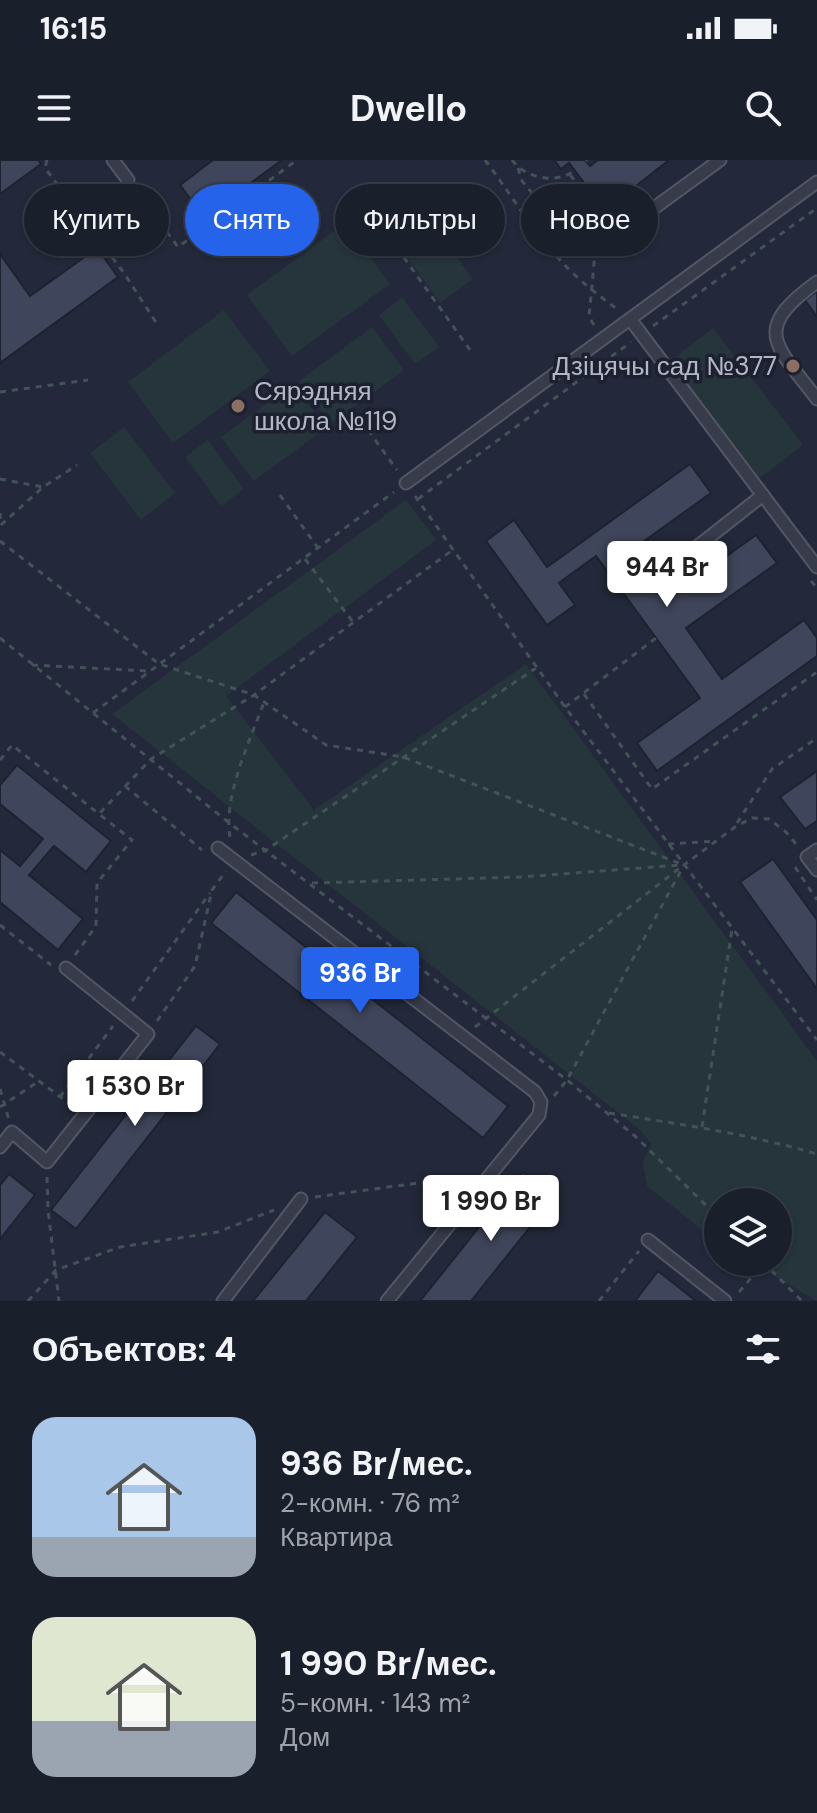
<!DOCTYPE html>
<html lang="ru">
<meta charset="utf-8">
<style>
body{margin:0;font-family:"DM Sans",sans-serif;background:#232734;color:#f1f3f6;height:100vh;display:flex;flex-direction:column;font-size:30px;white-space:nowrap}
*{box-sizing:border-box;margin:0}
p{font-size:26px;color:#9fa2a9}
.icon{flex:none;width:44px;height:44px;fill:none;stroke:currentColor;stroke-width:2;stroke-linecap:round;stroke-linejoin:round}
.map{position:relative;height:1141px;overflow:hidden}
.details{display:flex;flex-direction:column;background:#1a1f2c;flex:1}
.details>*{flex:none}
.banner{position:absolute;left:24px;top:24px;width:770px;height:72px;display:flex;gap:16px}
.fabs{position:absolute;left:704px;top:1028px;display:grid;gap:16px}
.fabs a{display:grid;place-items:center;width:88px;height:88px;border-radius:50%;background:#1a1f2c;box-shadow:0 2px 6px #0004,0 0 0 2px #383d48;font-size:40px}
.price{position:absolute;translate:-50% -68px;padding:0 18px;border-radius:8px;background:#fff;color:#222;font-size:26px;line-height:52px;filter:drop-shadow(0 2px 4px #0008)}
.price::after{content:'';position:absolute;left:50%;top:48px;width:24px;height:18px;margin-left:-12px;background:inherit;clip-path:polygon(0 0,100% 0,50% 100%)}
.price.selected{background:#2563eb;color:#fff}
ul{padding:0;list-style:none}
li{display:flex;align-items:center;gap:24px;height:200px;padding:0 32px}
li span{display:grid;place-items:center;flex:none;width:224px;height:160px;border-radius:24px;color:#555}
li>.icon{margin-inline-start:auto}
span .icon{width:96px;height:96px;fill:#fffc;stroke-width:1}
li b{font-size:34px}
h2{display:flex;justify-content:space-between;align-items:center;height:96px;padding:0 32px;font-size:34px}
.tag{padding:0 28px;border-radius:36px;background:#1a1f2c;box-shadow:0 2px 6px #0004,0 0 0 2px #383d48;font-size:28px;line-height:72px}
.tag.selected{background:#2563eb;color:#fff}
.status{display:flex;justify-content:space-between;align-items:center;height:56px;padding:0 40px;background:#1a1f2c;direction:ltr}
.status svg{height:22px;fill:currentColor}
header{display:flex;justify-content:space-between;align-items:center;height:104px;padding:0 32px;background:#1a1f2c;font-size:36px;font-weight:700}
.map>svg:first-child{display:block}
.green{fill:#25353b}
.building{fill:#3f455a;stroke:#1e2231;stroke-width:2}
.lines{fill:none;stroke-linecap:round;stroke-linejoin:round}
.lane-casing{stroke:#525665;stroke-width:15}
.path{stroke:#435258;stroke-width:3;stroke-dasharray:6 6;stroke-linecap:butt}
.lane{stroke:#373b4a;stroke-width:11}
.education-dot{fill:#8d6e63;stroke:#1c202f;stroke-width:3}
.labels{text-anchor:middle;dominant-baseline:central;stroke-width:7;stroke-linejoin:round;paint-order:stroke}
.poi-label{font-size:26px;fill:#b2b6c6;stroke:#1c202f;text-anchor:end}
</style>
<div class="status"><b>16:15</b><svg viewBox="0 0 49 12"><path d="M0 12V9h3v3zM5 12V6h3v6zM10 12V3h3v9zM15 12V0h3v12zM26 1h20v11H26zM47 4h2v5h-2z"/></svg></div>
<header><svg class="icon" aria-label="menu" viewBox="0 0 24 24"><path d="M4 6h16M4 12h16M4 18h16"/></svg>Dwello<svg class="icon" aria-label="search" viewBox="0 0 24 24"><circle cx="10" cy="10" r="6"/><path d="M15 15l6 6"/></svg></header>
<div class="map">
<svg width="817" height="1141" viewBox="0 0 817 1141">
<rect width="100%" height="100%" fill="#23293a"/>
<!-- green -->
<path class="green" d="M550,25L571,52L559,61L538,35Z
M423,49L473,119L440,143L390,73Z
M345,63L390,124L292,196L247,135Z
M402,137L439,187L415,204L379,155Z
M224,150L270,211L173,283L128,222Z
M372,167L404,210L331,264L299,221Z
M713,168L803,285L760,318L670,201Z
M293,224L326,268L254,321L221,277Z
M124,267L175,333L141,360L90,293Z
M208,280L244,329L221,346L185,297Z
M406,340L436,380L226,536L314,650L526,504L817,901V1141L751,1102H778V1042H718V1082L715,1080L647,1026L643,1002L651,984L640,970L112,554Z"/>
<!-- building -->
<path class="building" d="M0,0H38L41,4L0,34Z
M282,0L204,57L180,25L213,0Z
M554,0H585L590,6L598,0H669L617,41L610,32L598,41L569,3L561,9Z
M97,88L118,117L0,203V94L30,136Z
M817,131V157L805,140Z
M690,304L711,333L629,392L664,441L756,375L777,403L686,468L722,519L804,460L817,478V496L657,611L637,583L700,538L596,396L559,423L575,445L547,465L486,381L514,360L547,407Z
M17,605L111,681L86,712L54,686L29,715L83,759L58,790L0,742V690L20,706L43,679L0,644V625Z
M817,611V661L805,669L780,637Z
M773,699L817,760V829L740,722Z
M236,732L508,946L483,978L211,763Z
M196,866L220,884L76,1069L51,1050Z
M523,1012L554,1037L471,1141H420Z
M9,1014L35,1035L0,1079V1025Z
M325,1052L357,1077L306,1141H253Z
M658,1111L696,1141H635Z"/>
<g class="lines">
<!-- lane casing -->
<g class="lane-casing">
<path id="lane" d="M113,0L128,20
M624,70L720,0
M817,122C750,170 776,185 817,239
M630,159L817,407
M406,323L817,22
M670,408L763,335
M218,688L535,932L541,942L539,955L387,1141
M817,690L807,697L817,710
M0,987L12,972L47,1002L148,874L66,808
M648,1080L725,1141
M223,1141L301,1039"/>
</g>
<!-- path -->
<path class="path" d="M47,0L45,8L124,113L159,167
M485,0C510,33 532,70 560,100C576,118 598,135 617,149
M512,0C525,18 557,25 575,10
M586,1L587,0
M518,8L522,21L558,64H568L593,44
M570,15L610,64
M355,29L470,190
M138,33L178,87L297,0
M594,165L589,157L596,82L608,66
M653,166L817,48
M0,232L88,220
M368,270L397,310
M0,319L43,327
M280,335L318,388
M415,336L565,547L817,880
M418,339L631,182
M0,353L1,365
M1,365L43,327L77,305
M0,381L159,504L254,535L326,585L403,597L684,705
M305,399L353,462
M811,421L817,428
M0,478L228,662L567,920L636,977L718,1057
M32,505L148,511
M584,534L652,629L817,512
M565,547L656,478
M93,553L394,332
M0,600L12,585L99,654L151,599L254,535L454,389
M125,626L202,690
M737,663L772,609L817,578
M230,677C223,636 250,581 264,542
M668,684L716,681
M251,695L266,690L536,508
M795,707L817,740
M312,723L522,717L680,705
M0,765L51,805
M75,795L96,766L97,723L132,680L99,654
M132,841L210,733
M157,861L195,806L212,730L226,711
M475,867L681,707
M0,892L74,947
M0,929L9,960
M554,936L567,920L684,705L735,667L752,658L769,659L786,672L797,685
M60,937L113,866
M0,947L39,921
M609,953C679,964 749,974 817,994
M702,967L732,769
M47,1017L48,1050L59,1141
M315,1037L463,1017L466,1020
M763,1102L802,1141
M739,1132L764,1103
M28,1141L56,1110L120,1087L218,1072L274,1050
M599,1141L639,1091"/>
<!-- lane -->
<use href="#lane" class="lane"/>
</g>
<!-- markers -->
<g class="education-dot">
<circle cx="793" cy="206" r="8"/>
<circle cx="238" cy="246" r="8"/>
</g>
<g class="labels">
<!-- poi labels -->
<g class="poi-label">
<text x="777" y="206">Дзіцячы сад №377</text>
<text x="254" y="231" text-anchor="start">Сярэдняя<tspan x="254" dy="30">школа №119</tspan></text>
</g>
</g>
</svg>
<div class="fabs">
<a><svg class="icon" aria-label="layers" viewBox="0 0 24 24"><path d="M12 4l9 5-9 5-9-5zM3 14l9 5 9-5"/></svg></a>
</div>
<b class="price" style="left:667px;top:449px">944 Br</b>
<b class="price selected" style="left:360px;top:855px">936 Br</b>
<b class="price" style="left:135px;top:968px">1 530 Br</b>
<b class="price" style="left:491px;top:1083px">1 990 Br</b>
<div class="banner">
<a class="tag">Купить</a>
<a class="tag selected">Снять</a>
<a class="tag">Фильтры</a>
<a class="tag">Новое</a>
</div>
</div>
<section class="details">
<h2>Объектов: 4<svg class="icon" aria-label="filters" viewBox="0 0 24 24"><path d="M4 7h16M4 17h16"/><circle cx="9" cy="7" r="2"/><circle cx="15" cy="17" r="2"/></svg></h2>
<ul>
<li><span style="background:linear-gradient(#a9c7e8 75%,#9aa5b1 0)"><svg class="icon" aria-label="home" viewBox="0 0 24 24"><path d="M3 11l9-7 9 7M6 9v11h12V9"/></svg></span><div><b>936 Br/мес.</b><p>2-комн. · 76 m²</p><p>Квартира</p></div></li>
<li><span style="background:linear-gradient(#dfe7d0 65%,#9aa5b1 0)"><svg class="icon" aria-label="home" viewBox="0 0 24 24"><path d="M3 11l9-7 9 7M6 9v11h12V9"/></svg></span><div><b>1 990 Br/мес.</b><p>5-комн. · 143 m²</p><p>Дом</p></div></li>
</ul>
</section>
